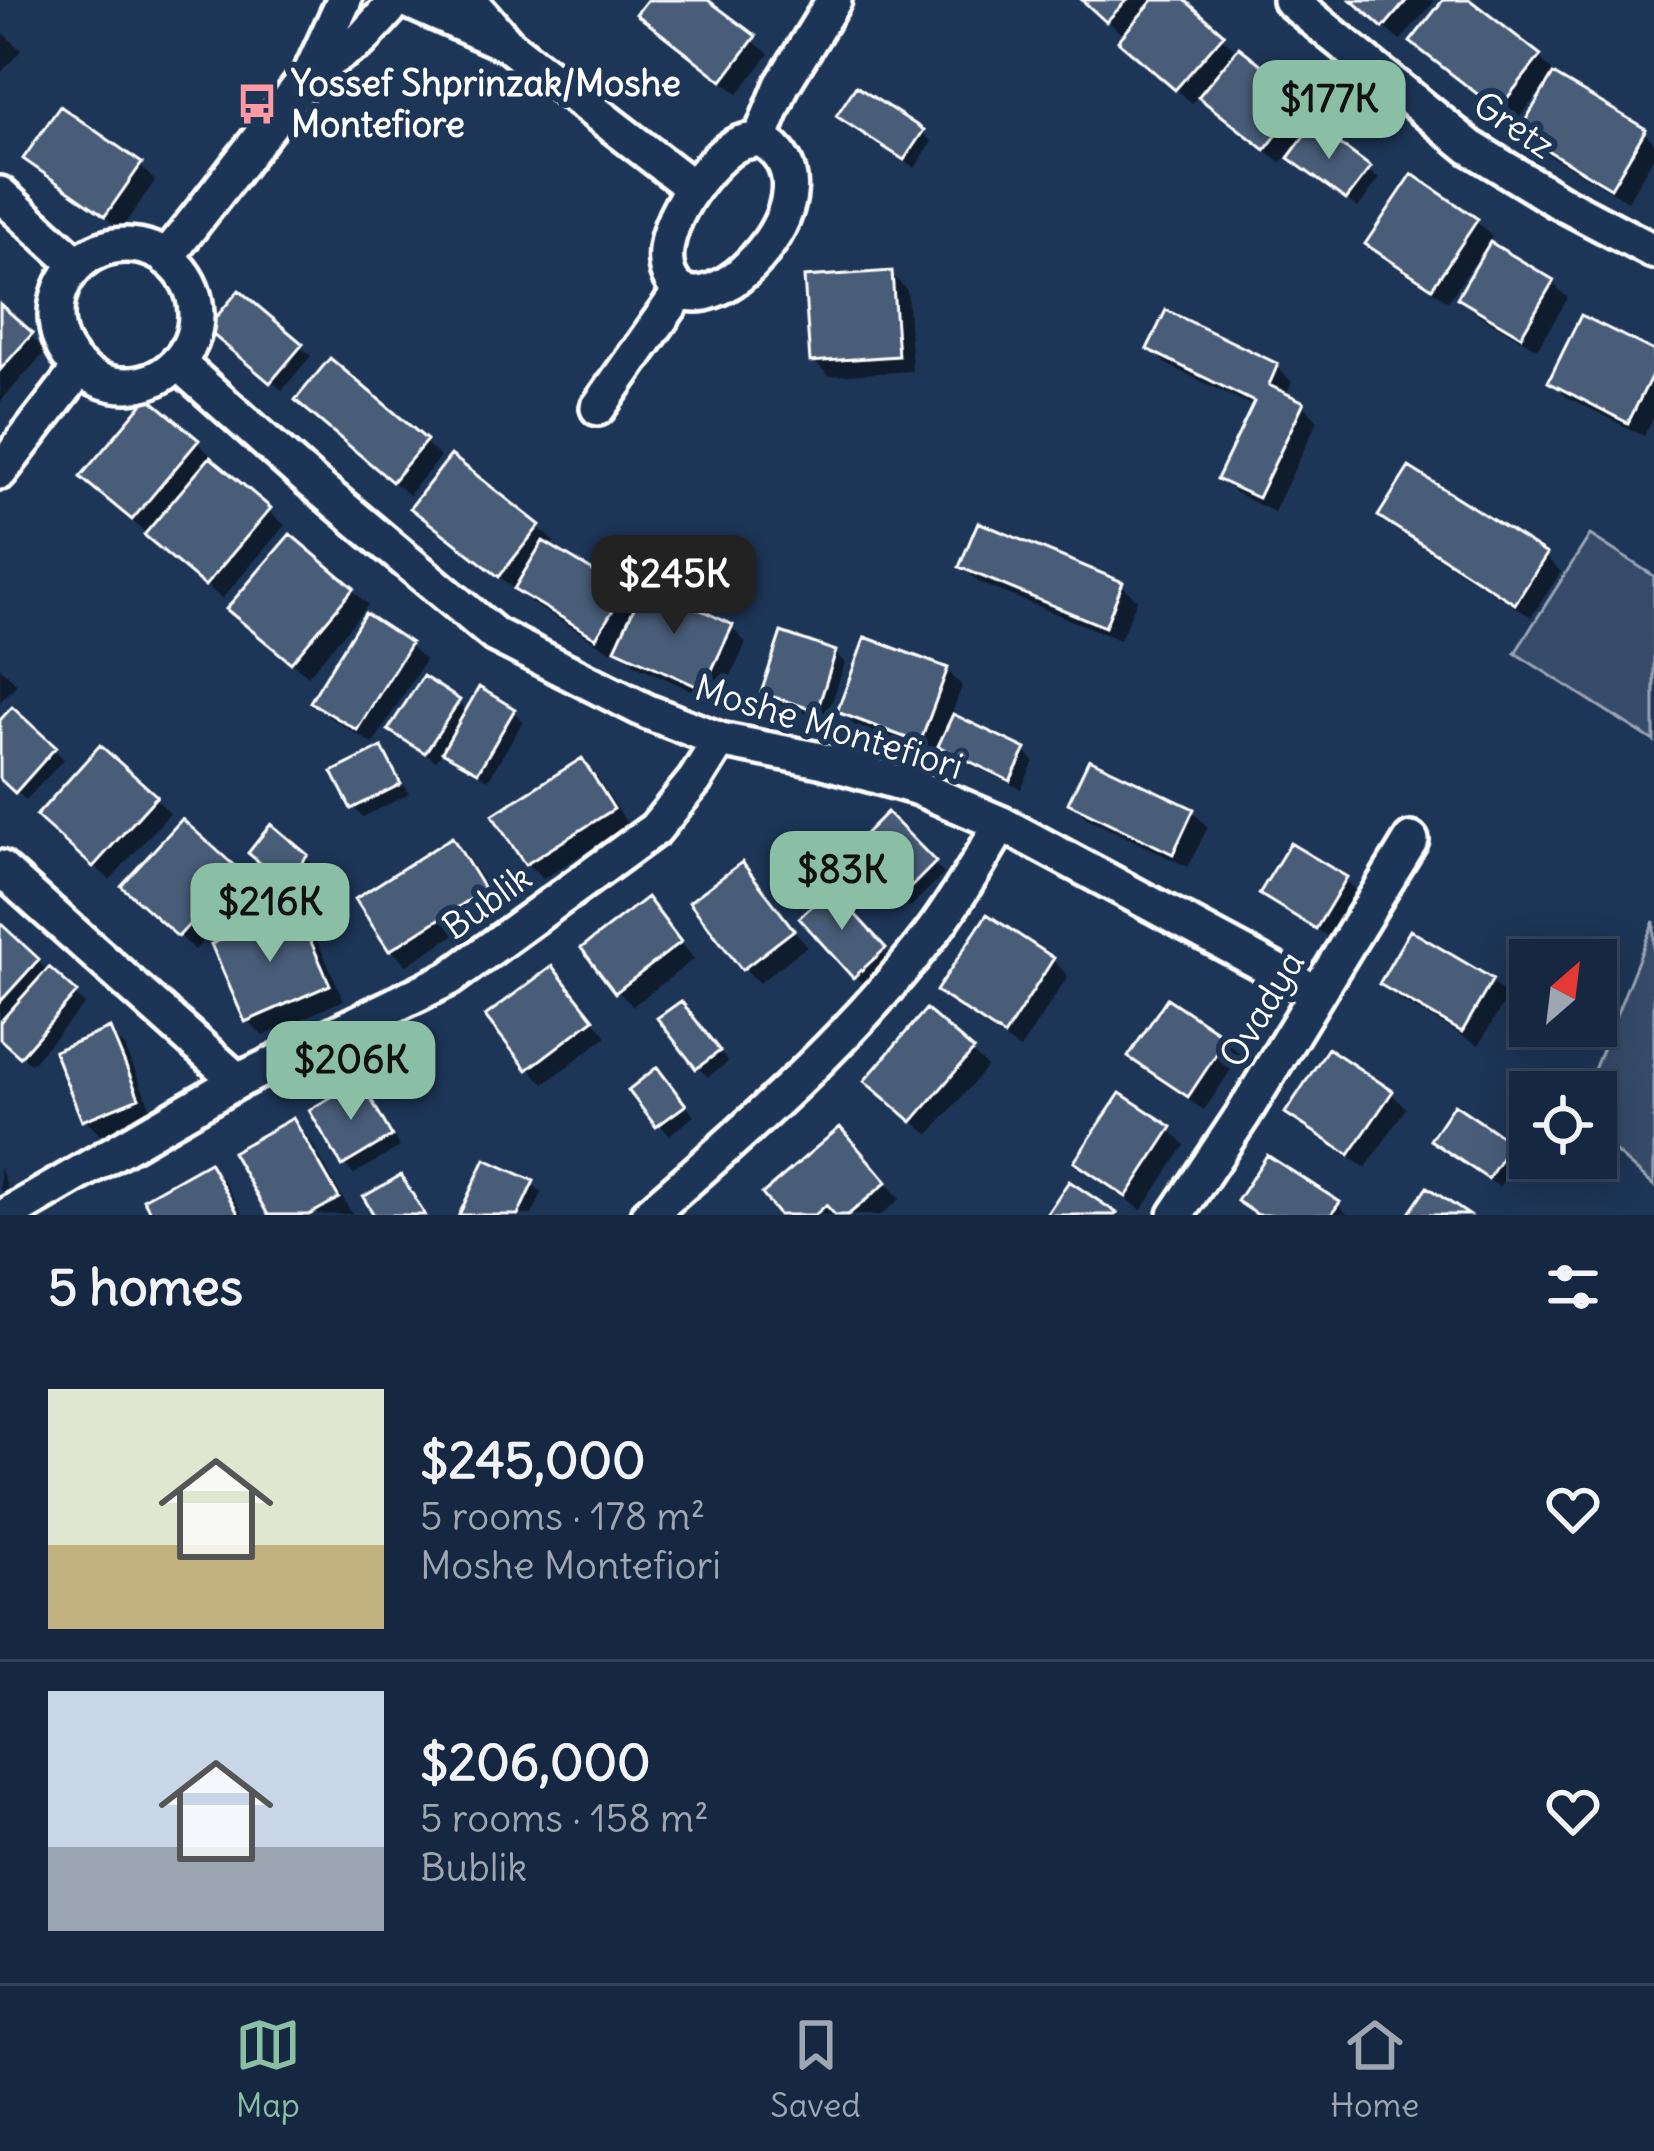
<!DOCTYPE html>
<meta charset="utf-8">
<style>
body{margin:0;font-family:Delius,sans-serif;background:#1f3048;color:#f1f3f6;height:100vh;display:flex;flex-direction:column;font-size:45px;white-space:nowrap}
*{box-sizing:border-box;margin:0}
p{font-size:39px;color:#9ea6b1}
.icon{flex:none;width:66px;height:66px;fill:none;stroke:currentColor;stroke-width:2;stroke-linecap:round;stroke-linejoin:round}
.map{position:relative;height:1215px;overflow:hidden}
.sheet{display:flex;flex-direction:column;background:#162841;flex:1}
.sheet>*{flex:none}
.needle{width:78px;rotate:28deg}
.fabs{position:absolute;left:1509px;top:939px;display:grid;gap:24px}
.fabs a{display:grid;place-items:center;width:108px;height:108px;border-radius:0px;background:#162841;box-shadow:0 6px 30px #0003,0 0 0 3px #35445a;font-size:60px}
.price{position:absolute;translate:-50% -102px;padding:0 27px;border-radius:24px;background:#8abfa5;color:#111;font-size:39px;line-height:78px;filter:drop-shadow(0 3px 6px #0008)}
.price::after{content:'';position:absolute;left:50%;top:72px;width:36px;height:27px;margin-left:-18px;background:inherit;clip-path:polygon(0 0,100% 0,50% 100%)}
.price.active{background:#222;color:#fff}
ul{padding:0;list-style:none}
li{display:flex;align-items:center;gap:36px;height:300px;padding:0 48px}
li+li{border-top:3px solid #35445a}
li span{display:grid;place-items:center;flex:none;width:336px;height:240px;border-radius:0px;color:#555}
li>.icon{margin-inline-start:auto}
span .icon{width:144px;height:144px;fill:#fffc;stroke-width:1}
li b{font-size:51px}
h2{display:flex;justify-content:space-between;align-items:center;height:144px;padding:0 48px;font-size:51px}
.menu{display:flex;justify-content:space-around;align-items:center;height:168px;border-top:3px solid #35445a;background:#162841;font-size:33px;color:#9ea6b1}
.menu a{display:grid;justify-items:center;gap:6px}
.menu .active{color:#8abfa5}
.map>svg:first-child{display:block}
.green{fill:#364b69;stroke:#9aa5b4;stroke-width:3}
.shadow{fill:#0007}
.building{fill:#4a5d79;stroke:#fff;stroke-width:3}
.lines{fill:none;stroke-linecap:round;stroke-linejoin:round}
.street-casing{stroke:#fff;stroke-width:42}
.street{stroke:#1d3557;stroke-width:33}
.labels{text-anchor:middle;dominant-baseline:central;stroke-width:12;stroke-linejoin:round;paint-order:stroke}
.poi-label{font-size:36px;font-weight:bold;fill:#fff;stroke:#1d3557;text-anchor:start}
.street-label{font-size:36px;fill:#fff;stroke:#1d3557}
</style>
<div class="map">
<svg width="1654" height="1215" viewBox="0 0 1654 1215">
<rect width="100%" height="100%" fill="#1d3557"/>
<filter id="ink" filterUnits="userSpaceOnUse"><feTurbulence type="fractalNoise" baseFrequency=".00833" numOctaves="2"/><feDisplacementMap in="SourceGraphic" scale="24" xChannelSelector="R" yChannelSelector="G"/><feConvolveMatrix kernelMatrix="1 2 1 2 8 2 1 2 1" color-interpolation-filters="sRGB"/></filter>
<g filter="url(#ink)">
<!-- green -->
<path class="green" d="M1590,535L1654,576V741L1515,653Z
M1654,921V1186L1596,1135V1092H1585Z"/>
<!-- shadow -->
<path class="shadow" d="M651,0H703L769,54L738,94L640,14Z
M1085,0H1180L1238,52L1303,101L1318,117L1311,126L1379,179L1358,208L1288,154L1281,163L1200,94L1192,103L1137,56L1125,37Z
M1353,0H1432L1434,2L1400,41Z
M1447,0H1465L1539,57L1554,73L1551,77L1644,132L1654,142V156L1628,201L1537,148L1522,132L1550,85L1547,83L1515,123L1414,42Z
M0,30L21,50L0,74Z
M840,115L922,132L932,142L915,168Z
M27,159L140,166L155,181L121,229L43,174Z
M1412,178L1476,221L1492,237L1487,244L1552,283L1568,298L1537,349L1476,313L1461,298L1489,250L1485,248L1448,301L1384,259L1368,243Z
M891,274L907,290L912,371L829,376L813,360Z
M239,294L311,356L282,390L220,339Z
M0,308L46,351L0,402Z
M1150,349L1277,367L1292,382L1285,396L1303,404L1318,420L1274,512L1236,493L1220,478L1255,407L1166,364Z
M1654,355V416L1644,436L1567,397L1551,382Z
M314,415L425,442L440,457L409,495Z
M197,442L212,457L210,460L285,525L222,599L99,492Z
M414,508L538,527L554,542L549,548L623,593L638,607L731,627L746,643L719,703L634,664L616,645L612,652L533,604Z
M1381,516L1545,556L1561,572L1531,617L1397,531Z
M962,566L1122,585L1137,600L1120,640L978,582Z
M352,590L368,605L308,676L246,624Z
M409,645L425,660L373,744L329,717L314,701Z
M835,653L845,663L826,719L774,703L764,693Z
M0,667L17,684L0,702Z
M947,670L962,686L951,716L1024,751L1034,761L1021,789L951,755L940,745L936,757L856,727L841,711Z
M458,702L468,712L513,711L523,721L488,780L444,749L436,761L392,729Z
M0,725L54,749L64,759L26,800L0,776Z
M381,751L391,761L409,794L363,817L353,807Z
M581,762L597,777L628,825L543,879L527,864L497,815Z
M155,798L170,813L110,880L55,831Z
M1071,803L1192,811L1208,827L1188,867L1087,818Z
M887,816L944,874L910,907L853,850Z
M271,829L316,867L296,891L261,863Z
M451,841L467,856L499,906L407,965L391,950L359,900Z
M742,866L807,946L759,983L744,968Z
M237,872L252,887L195,950L140,901Z
M1345,880L1355,890L1327,936L1263,894Z
M831,892L894,960L865,986L803,918Z
M647,901L694,959L633,1006L617,991Z
M296,911L311,927L344,1000L263,1036L247,1020Z
M988,918L1053,960L1068,976L1020,1049L955,1006L940,991Z
M0,927L85,1004L31,1064L0,1035Z
M552,970L607,1036L544,1084L529,1068Z
M1491,981L1507,997L1479,1045L1398,999L1383,983Z
M691,1014L728,1062L708,1077L698,1067Z
M110,1032L125,1047L153,1114L100,1135L85,1119Z
M1225,1040L1241,1055L1204,1110L1147,1072L1132,1057Z
M972,1052L987,1067L929,1135L883,1096Z
M667,1081L694,1116L669,1135L632,1091Z
M360,1084L400,1147L354,1174L344,1164Z
M1391,1093L1406,1108L1366,1168L1304,1128L1289,1112Z
M292,1121L308,1137L352,1214L272,1215Z
M1170,1130L1185,1145L1142,1210L1093,1177L1078,1162Z
M1434,1140L1510,1145L1520,1155L1499,1187Z
M855,1147L900,1199L881,1215H783Z
M209,1166L224,1181L243,1215H155Z
M0,1167L8,1189L0,1192Z
M532,1183L542,1193L532,1215H463Z
M1241,1200L1338,1205L1348,1215H1255Z"/>
<!-- building -->
<path class="building" d="M647,0H708L756,36L722,81L636,14Z
M1082,0H1127L1106,22Z
M1153,0H1185L1224,34L1175,90L1118,41Z
M1351,0H1407L1383,28Z
M1443,0H1470L1541,55L1498,110L1410,42Z
M1239,47L1305,99L1265,150L1198,97Z
M1553,74L1646,129L1611,188L1518,133Z
M856,86L924,130L904,160L836,116Z
M60,106L142,163L105,216L23,159Z
M1313,124L1371,167L1346,200L1288,158Z
M1412,174L1478,219L1432,288L1365,244Z
M1490,242L1554,280L1521,336L1457,298Z
M892,271L898,356L810,362L804,277Z
M239,290L303,344L270,383L206,329Z
M0,304L33,333L0,370Z
M1166,310L1278,364L1269,385L1304,402L1258,498L1217,479L1254,402L1147,349Z
M1581,315L1654,351V371L1628,423L1548,382Z
M330,358L427,440L392,482L295,400Z
M148,397L199,440L132,520L80,477Z
M451,455L540,525L499,577L410,508Z
M210,457L271,508L205,586L144,535Z
M1409,467L1547,554L1515,604L1378,516Z
M978,522L1123,582L1105,627L959,567Z
M290,534L354,588L291,663L226,609Z
M543,541L625,590L596,638L514,589Z
M645,584L733,625L703,689L615,649Z
M365,613L411,643L357,730L310,702Z
M781,632L836,651L817,711L761,693Z
M865,637L948,668L920,743L837,712Z
M423,676L460,700L425,753L388,730Z
M479,687L515,709L478,772L442,752Z
M12,707L56,747L15,793L0,779V720Z
M953,714L1026,749L1010,781L938,746Z
M100,745L157,796L93,867L36,816Z
M382,747L401,784L351,809L332,772Z
M582,758L614,809L525,865L492,815Z
M1089,759L1194,809L1173,854L1068,803Z
M887,812L936,862L898,900L849,850Z
M182,819L239,870L178,937L121,886Z
M271,824L308,855L285,884L248,853Z
M452,837L485,890L389,951L355,899Z
M1290,843L1347,877L1316,929L1259,894Z
M742,862L794,930L742,970L689,902Z
M831,888L886,948L853,978L799,918Z
M647,897L681,942L615,993L581,948Z
M296,908L330,985L245,1022L211,944Z
M987,914L1054,958L1004,1036L936,991Z
M0,923L39,959L0,1002Z
M1410,930L1493,979L1462,1032L1379,984Z
M552,966L594,1019L527,1070L485,1016Z
M49,967L77,992L20,1057L0,1039V1022Z
M1167,998L1227,1038L1188,1097L1128,1057Z
M681,1001L720,1051L696,1069L657,1018Z
M926,1009L974,1050L912,1122L864,1081Z
M110,1028L139,1098L82,1121L54,1051Z
M1328,1048L1393,1091L1349,1155L1285,1113Z
M657,1067L686,1105L656,1127L628,1090Z
M360,1080L392,1136L342,1166L309,1110Z
M1120,1093L1172,1127L1126,1197L1074,1162Z
M1454,1104L1512,1143L1488,1179L1430,1140Z
M293,1118L339,1198L309,1215H268L232,1152Z
M840,1127L887,1182L848,1215H835L826,1205L815,1215H779L762,1194Z
M1267,1155L1340,1202L1331,1215H1258L1237,1201Z
M485,1159L534,1181L518,1215H459Z
M209,1162L239,1215H152L143,1199Z
M401,1175L425,1215H374L363,1197Z
M1069,1181L1117,1213L1115,1215H1046Z
M1427,1187L1469,1215H1408Z"/>
<g class="lines">
<!-- street casing -->
<g class="street-casing">
<path id="street" d="M469,0L508,45L692,187
M1290,0L1470,147L1558,201L1653,251
M413,3L501,42
M312,71L361,40L389,9
M760,139C850,187 709,339 672,281C647,241 701,167 734,146C742,141 751,141 760,139Z
M760,139L782,85L834,0
M0,194L77,264
M56 315a70 70 0 1 1 140 0a70 70 0 1 1-140 0Z
M166,258L311,72L344,0
M178,363L299,471L495,635L648,712L720,740L820,760L918,788L1002,824L1317,993
M598,408L681,290
M0,472L80,368
M0,868L238,1081
M7,1215L238,1081L450,978L655,829L695,780L720,740
M648,1215C749,1127 849,1040 931,934C957,900 979,861 1002,824
M1176,1215L1244,1113L1411,840"/>
</g>
<!-- street -->
<use href="#street" class="street"/>
</g>
</g>
<!-- icons -->
<defs>
<g id="bus-bare" transform="scale(3.24)"><path d="M-5-6H5V4H4V6H2V4H-2V6H-4V4H-5ZM-3.5-4V0h7V-4ZM-3.5 1.2v1.5H-2V1.2ZM2 1.2v1.5H3.5V1.2Z" fill="#ff9aa2" stroke="#1d3557" stroke-width="2.5" paint-order="stroke"/></g>
</defs>
<g fill-rule="evenodd">
<use href="#bus-bare" x="257" y="104"/>
</g>
<g class="labels">
<!-- poi labels -->
<g class="poi-label">
<text x="291" y="83">Yossef Shprinzak/Moshe<tspan x="291" dy="41">Montefiore</tspan></text>
</g>
<!-- street labels -->
<g class="street-label">
<text transform="translate(1514 125) rotate(34)">Gretz</text>
<text transform="translate(829 727) rotate(17)">Moshe Montefiori</text>
<text transform="translate(487 902) rotate(-36)">Bublik</text>
<text transform="translate(1262 1009) rotate(-59)">Ovadya</text>
</g>
</g>
</svg>
<div class="fabs">
<a><svg class="needle" viewBox="-14 -14 28 28"><path d="M0-13l5 13h-10z" fill="#e53935"/><path d="M0 13l5-13h-10z" fill="#9ea6b1"/></svg></a>
<a><svg class="icon" aria-label="locate" viewBox="0 0 24 24"><circle cx="12" cy="12" r="6"/><path d="M12 2v4M12 18v4M2 12h4M18 12h4"/></svg></a>
</div>
<b class="price" style="left:1329px;top:162px">$177K</b>
<b class="price active" style="left:674px;top:637px">$245K</b>
<b class="price" style="left:842px;top:933px">$83K</b>
<b class="price" style="left:270px;top:965px">$216K</b>
<b class="price" style="left:351px;top:1123px">$206K</b>
</div>
<section class="sheet">
<h2>5 homes<svg class="icon" aria-label="filters" viewBox="0 0 24 24"><path d="M4 7h16M4 17h16"/><circle cx="9" cy="7" r="2"/><circle cx="15" cy="17" r="2"/></svg></h2>
<ul>
<li><span style="background:linear-gradient(#dfe7d0 65%,#c2b280 0)"><svg class="icon" aria-label="home" viewBox="0 0 24 24"><path d="M3 11l9-7 9 7M6 9v11h12V9"/></svg></span><div><b>$245,000</b><p>5 rooms · 178 m²</p><p>Moshe Montefiori</p></div><svg class="icon" aria-label="heart" viewBox="0 0 24 24"><path d="M12 20l-8-8c-3-5 5-10 8-4 3-6 11-1 8 4z"/></svg></li>
<li><span style="background:linear-gradient(#c9d6e8 65%,#9aa5b1 0)"><svg class="icon" aria-label="home" viewBox="0 0 24 24"><path d="M3 11l9-7 9 7M6 9v11h12V9"/></svg></span><div><b>$206,000</b><p>5 rooms · 158 m²</p><p>Bublik</p></div><svg class="icon" aria-label="heart" viewBox="0 0 24 24"><path d="M12 20l-8-8c-3-5 5-10 8-4 3-6 11-1 8 4z"/></svg></li>
</ul>
</section>
<nav class="menu">
<a class="active"><svg class="icon" aria-label="map" viewBox="0 0 24 24"><path d="M3 6l6-2 6 2 6-2v14l-6 2-6-2-6 2zM9 4v14M15 6v14"/></svg>Map</a>
<a><svg class="icon" aria-label="saved" viewBox="0 0 24 24"><path d="M7 4h10v16l-5-4-5 4z"/></svg>Saved</a>
<a><svg class="icon" aria-label="home" viewBox="0 0 24 24"><path d="M3 11l9-7 9 7M6 9v11h12V9"/></svg>Home</a>
</nav>
